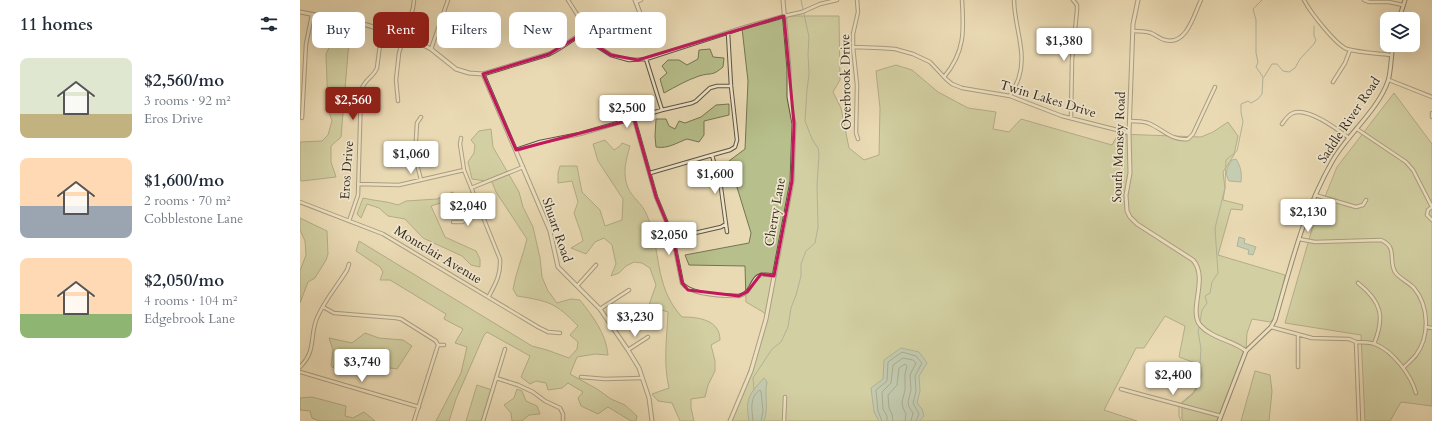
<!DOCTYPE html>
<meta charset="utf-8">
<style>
body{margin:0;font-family:Cardo,serif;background:#f2f2f3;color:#1f2937;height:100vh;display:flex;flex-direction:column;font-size:15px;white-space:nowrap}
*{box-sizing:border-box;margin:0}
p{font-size:13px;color:#747a83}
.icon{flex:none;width:22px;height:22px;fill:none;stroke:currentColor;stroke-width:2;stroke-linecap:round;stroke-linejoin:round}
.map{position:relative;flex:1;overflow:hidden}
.details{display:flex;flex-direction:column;background:#fff;width:300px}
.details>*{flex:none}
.guide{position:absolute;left:12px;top:12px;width:380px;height:36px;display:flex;gap:8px}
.fabs{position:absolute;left:1080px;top:12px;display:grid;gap:8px}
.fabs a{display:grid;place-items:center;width:40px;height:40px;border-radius:8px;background:#fff;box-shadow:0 4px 16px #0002;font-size:20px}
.price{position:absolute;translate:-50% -34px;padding:0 9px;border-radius:4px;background:#fff;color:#222;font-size:13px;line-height:26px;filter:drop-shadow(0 1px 2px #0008)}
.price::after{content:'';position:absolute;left:50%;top:24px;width:12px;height:9px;margin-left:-6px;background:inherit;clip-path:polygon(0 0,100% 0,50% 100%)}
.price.selected{background:#8f2418;color:#fff}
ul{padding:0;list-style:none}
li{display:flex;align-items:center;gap:12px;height:100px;padding:0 20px}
li span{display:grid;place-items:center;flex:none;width:112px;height:80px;border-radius:8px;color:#555}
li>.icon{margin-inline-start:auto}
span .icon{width:48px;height:48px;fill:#fffc;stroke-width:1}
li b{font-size:17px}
h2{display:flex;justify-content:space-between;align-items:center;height:48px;padding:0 20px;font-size:17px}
.chip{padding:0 14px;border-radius:8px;background:#fff;box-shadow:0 4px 16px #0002;font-size:14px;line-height:36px}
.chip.selected{background:#8f2418;color:#fff}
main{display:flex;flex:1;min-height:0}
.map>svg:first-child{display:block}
.green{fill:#b7c08c;stroke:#747454}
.water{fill:#98bbae;stroke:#6e8074}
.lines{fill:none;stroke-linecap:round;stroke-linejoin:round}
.shore{stroke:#647165;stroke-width:1}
.stream{stroke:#6e8074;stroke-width:1}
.minor-casing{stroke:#5e5442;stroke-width:4.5}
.tertiary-casing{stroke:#5e5442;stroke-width:5}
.secondary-casing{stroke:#30271c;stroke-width:5}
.minor{stroke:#f1e7ce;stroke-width:2.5}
.tertiary{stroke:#f1e7ce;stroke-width:3}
.secondary{stroke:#f1e7ce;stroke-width:3}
.marked{fill:none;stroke:#c2185b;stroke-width:3;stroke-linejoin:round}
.labels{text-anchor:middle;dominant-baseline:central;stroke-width:3.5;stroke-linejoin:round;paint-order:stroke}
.street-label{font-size:13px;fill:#30271c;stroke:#f1e7ce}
</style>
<main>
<section class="details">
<h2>11 homes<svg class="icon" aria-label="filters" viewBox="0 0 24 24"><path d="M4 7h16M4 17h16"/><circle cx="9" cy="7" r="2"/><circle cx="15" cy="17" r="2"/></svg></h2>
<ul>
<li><span style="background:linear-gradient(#dfe7d0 70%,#c2b280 0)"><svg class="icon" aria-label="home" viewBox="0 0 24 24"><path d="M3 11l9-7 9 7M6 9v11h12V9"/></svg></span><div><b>$2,560/mo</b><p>3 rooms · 92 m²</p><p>Eros Drive</p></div></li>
<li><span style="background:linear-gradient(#ffd9b3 60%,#9aa5b1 0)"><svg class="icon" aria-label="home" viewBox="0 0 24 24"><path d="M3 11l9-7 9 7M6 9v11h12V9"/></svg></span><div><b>$1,600/mo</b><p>2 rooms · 70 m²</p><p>Cobblestone Lane</p></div></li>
<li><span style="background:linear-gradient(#ffd9b3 70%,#8fb573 0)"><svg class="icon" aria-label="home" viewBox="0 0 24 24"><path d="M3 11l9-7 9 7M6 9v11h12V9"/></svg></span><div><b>$2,050/mo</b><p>4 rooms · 104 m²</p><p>Edgebrook Lane</p></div></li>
</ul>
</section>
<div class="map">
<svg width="1132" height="421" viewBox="0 0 1132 421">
<rect width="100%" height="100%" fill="#eadab4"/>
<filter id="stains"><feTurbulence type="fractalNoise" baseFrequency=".005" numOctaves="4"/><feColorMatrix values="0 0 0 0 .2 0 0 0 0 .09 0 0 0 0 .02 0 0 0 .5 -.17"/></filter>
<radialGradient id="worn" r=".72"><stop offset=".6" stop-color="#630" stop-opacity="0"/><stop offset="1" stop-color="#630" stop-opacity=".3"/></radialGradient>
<!-- green -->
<path class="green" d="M484,16H539L540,80L533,92L541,108L549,148L564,160L579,155L580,108L576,71L596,65L612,70L638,92L668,108L696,112L693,129L709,132L721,119L812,145L818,134L901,137L913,132L928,122L938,136L934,155L923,172L925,188L923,200L943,205L942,210L931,209L918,255L985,275L977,316L970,322L952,319L947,333L946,351L928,403L919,421H883L882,418V403L893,394L901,378L898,364L879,357L885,326L865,316L844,348H836L804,410L837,421H432L467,316L463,312L446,302L445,266L389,265L385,255L449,243L451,233L429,161L445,149L448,81L442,28Z
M34,37L49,41L41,137L31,146V162L36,177L2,181L0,180V142L22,141L28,135L32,121L28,109L26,54Z
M410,49L413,57L424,58L423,67C411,77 412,72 399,76C387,80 375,87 364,93L360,79L367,73L362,66L368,60H379L387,65L398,59L399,50Z
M1094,93L1132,144V406L1101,402L1090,421H1065L1061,335L985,323L1012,229L1037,167Z
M429,104V115L404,121V135L399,142L387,139C376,143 368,149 356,147L355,136L356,119H366L369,126L375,129L379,121L385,123L401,117L416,105Z
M191,129L193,147L219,192L223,207L233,227L240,258L242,277L248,291L257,303L271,299L280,300C293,317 306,333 308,355L295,354L277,357L270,374L297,389L311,399L325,405L337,416L336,421H331L308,407L298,414L281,406L278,398L283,392L268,383L262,388L248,390L246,383L236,381L230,384L221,377L230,356L187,332L184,335L156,399L149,421H136L161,373L167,347L155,343L163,329L144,319L146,314L90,280H80L83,272L80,267L56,251L59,241L232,346L247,350L269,358L277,349L278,342L270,335L278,326C256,303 249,301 217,296L213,289C216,272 223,256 227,239L196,192L192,182L172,179L168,162L174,153L175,145L171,140L179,131Z
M305,140L314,150L320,146L322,143L330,146C326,160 322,173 328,188C332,197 342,204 346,213C362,249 353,286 382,317C399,317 420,320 420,340L411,345L415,361V371L408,385L405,397L391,399V408L394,421H380L372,403L358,401L352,394L369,388C363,364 367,337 368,312L358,309L336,321L335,308L349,305L356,285L350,268L342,263L334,262L326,266L319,273L311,276L316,264L312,245L304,238L295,242L286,254L271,248L283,241L281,233L274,213L278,202L272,181L258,183V173L260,166H277L282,192L300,210L305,226L322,220L323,199L298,161L293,144Z
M153,192L154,199L131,206L145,237L176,251L180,259V267L171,265L162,256L123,238L105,219L88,216L79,208L67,204L61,218L57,214L63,198C75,201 87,201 98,205L106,201L137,199Z
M0,218L27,231L28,254L26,260L15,278L8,282L0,303V271L6,255L5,241L0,230Z
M65,333L79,338L103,340L112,346L97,369L36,360L33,368L31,366L33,350L29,338L52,343Z
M955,371L970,375L972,391L969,421H941Z
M177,385L192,390L185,421H166Z
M217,389L222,391L226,401L237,406L240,414L229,415L222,421H212L211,413L204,405L214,398Z
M12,397L46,406L45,416L53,418L64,412L75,421H19L12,418L10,411L0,410V398Z"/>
<!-- water -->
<path class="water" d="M936,159C941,167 942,173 941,182L929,181C924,173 927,167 932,160Z
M939,237L945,239L944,243L956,247L953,255L948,254L949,250L937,246Z
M601,348L619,352L627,363L619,376L620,391L617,403L622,409L624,416L619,421H579L574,412L571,388L583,379L584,360Z
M464,378L467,382C464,395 469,408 464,421H449C445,399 449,394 464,378Z"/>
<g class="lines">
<!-- shore -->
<path class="shore" d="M453,421C452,410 449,397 460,390L461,391L463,411L461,421
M582,421L578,411L576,390L587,381L588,362L602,352L616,356L622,363L615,376L616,391L613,403L619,414L616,421
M587,421V416L583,409L582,392L591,383L593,365L603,358L613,360L616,363L610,375L611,390L608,402L609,407L613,413L611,421
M593,421L592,414L589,408L588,395L597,385L599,368L605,364L607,366L605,374V390L602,402L603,408L606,414L605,421"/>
<!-- stream -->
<path class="stream" d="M964,77L972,64H977L983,71L989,72L995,68L1000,59L1014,44L1016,40L1014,36V26
M900,322L902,310L907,303L905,296L910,293L912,282L918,273L915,228L925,188L926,160L937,151L943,122L941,112V104L948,101L951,103L958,99L962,94L963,77L956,67L958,62L956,53V20L953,9L962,0
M454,390L453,378L472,349L481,342L488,327L491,308L496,295L501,276V264L506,251L515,243L518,227L517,185L519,154L518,148L512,139L505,121L507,90L509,74L508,54L509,37L501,0
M881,421L879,416V405L896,390L902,375L900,363L901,349L898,331L900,325"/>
<!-- minor casing -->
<g class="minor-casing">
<path id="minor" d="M268,0L297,46L311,55L329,60L346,59L442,28L484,16L502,12L520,4L537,0
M557,0L558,12L553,34V47L557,85L556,133L558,139
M1004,0C1010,12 1036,45 1047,49C1061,53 1077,53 1091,55
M1064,0L1069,2H1089L1103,5
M336,2L341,0
M833,31C839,31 845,31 851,33C856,35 860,39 865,40C887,46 894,14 901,0
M553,47L581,48L595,49L613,54L630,62L646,79L652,84L662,88L710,96L762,116L829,133
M131,49L148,0
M346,59L362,110
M644,77C665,52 664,31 662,0
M1089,80L1132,97
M1033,82L1045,63L1050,50
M710,96C713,90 717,84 719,77C727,52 714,25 714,0
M98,101L96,80L99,53L113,8L114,0
M1132,113V117
M2,118L6,44L12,15
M771,118L772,60L777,10V5L773,0
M334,119L356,197L373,238L382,283C390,295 426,296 439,296C458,291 447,269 474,276
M830,121C836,121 842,121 848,123C863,129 871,141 888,139L893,134L915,87
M982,124C985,120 988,115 993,113C1008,107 1037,129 1049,138
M1057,129L1106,162L1113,170L1132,207
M161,138L160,144L164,170L200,259C201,274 196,283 189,296
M216,150L240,142L280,134L362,110L392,103L396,101L410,88L417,86H431
M412,155L421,188L427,232
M350,173L412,155L430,150L435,147L437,140L431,86L428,33
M121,180L115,156L117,123L121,117
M58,184L99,185L164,170
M171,188L223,167
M1015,195L1056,207L1063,205L1066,200
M0,202L83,234L238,327L248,332L260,333
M1132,220L1127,215L1128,210L1132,207
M49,221L58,195L61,91C64,79 73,78 77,68L82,29
M153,222H162L181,214
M373,238L421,227L426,224
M999,239L1015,242L1081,240C1098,247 1088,260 1095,272C1099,278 1108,282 1114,288C1129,306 1130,336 1116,355C1112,360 1107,364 1103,368
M1058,283C1082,302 1085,317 1074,344
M277,286L296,265
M23,307L34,313L96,318L101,319L136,341L138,345H144
M300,309L329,290
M971,327L1012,338L1049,339L1056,342L1059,421
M1126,327L1132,328
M998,335V367
M1056,342C1063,342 1069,342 1075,344C1093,351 1111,375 1116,393
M328,350L348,337
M0,367C17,350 9,337 17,318C24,301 38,285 47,270L49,264
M0,372L119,407
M281,377L305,379L342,378
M196,378L218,385L233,392L245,401L260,408L263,414V421
M821,389L921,416
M114,421L138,345
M183,421L205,349
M484,421L485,397"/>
</g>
<!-- tertiary casing -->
<g class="tertiary-casing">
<path id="tertiary" d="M838,0L833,24L829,133L830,173L826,195L827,211L830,217L837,224L893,260C909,278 888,310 900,325C912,339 933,340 946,351
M0,12L67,25L114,40L131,49L156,69L169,73L183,74L249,54C262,48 273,38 287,31C301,24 320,24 336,21L338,19L340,13L335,0
M183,74L250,231L258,267L300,309L328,350L339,368L349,398L352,421
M430,421L451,371L466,319L492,181L494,124L489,97V69L483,0"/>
</g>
<!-- secondary casing -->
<g class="secondary-casing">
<path id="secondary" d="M1099,19L1105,0
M919,421L946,351L971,327L975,320C991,265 1004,210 1033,160C1048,134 1078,110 1088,81C1091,72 1091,56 1093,45"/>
</g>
<!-- minor -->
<use href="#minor" class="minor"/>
<!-- tertiary -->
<use href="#tertiary" class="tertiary"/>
<!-- secondary -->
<use href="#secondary" class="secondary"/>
</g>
<!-- marked area -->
<path d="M0 0H1132V421H0ZM484,16L494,124L492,181L474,276L461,274L447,292L439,296L388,290L382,283L373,238L356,197L334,119L216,150L183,74L249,54L287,31L297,46L311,55L338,60Z" fill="#eadab4" fill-opacity=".55" fill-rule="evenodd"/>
<path class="marked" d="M484,16L494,124L492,181L474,276L461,274L447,292L439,296L388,290L382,283L373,238L356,197L334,119L216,150L183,74L249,54L287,31L297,46L311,55L338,60Z"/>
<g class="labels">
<!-- street labels -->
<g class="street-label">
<text transform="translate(546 82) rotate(-91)">Overbrook Drive</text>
<text transform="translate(748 99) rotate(17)">Twin Lakes Drive</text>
<text transform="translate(1049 120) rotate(-56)">Saddle River Road</text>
<text transform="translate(819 147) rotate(-88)">South Monsey Road</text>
<text transform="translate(47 170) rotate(-86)">Eros Drive</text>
<text transform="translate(475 212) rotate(-80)">Cherry Lane</text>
<text transform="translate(257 230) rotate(71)">Shuart Road</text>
<text transform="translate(138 255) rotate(31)">Montclair Avenue</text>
</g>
</g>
<rect width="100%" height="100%" filter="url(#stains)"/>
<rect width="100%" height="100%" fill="url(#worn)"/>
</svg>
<div class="fabs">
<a><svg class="icon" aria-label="layers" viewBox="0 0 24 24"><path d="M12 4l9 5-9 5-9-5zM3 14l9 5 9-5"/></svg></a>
</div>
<b class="price" style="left:764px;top:62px">$1,380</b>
<b class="price selected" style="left:53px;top:121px">$2,560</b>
<b class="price" style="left:327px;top:129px">$2,500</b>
<b class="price" style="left:111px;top:175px">$1,060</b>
<b class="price" style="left:415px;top:195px">$1,600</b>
<b class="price" style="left:168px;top:227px">$2,040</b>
<b class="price" style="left:1008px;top:233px">$2,130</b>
<b class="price" style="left:369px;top:256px">$2,050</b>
<b class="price" style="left:335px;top:338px">$3,230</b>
<b class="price" style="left:62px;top:383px">$3,740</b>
<b class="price" style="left:873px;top:396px">$2,400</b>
<div class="guide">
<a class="chip">Buy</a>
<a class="chip selected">Rent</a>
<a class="chip">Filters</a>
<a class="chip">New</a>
<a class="chip">Apartment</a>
</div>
</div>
</main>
